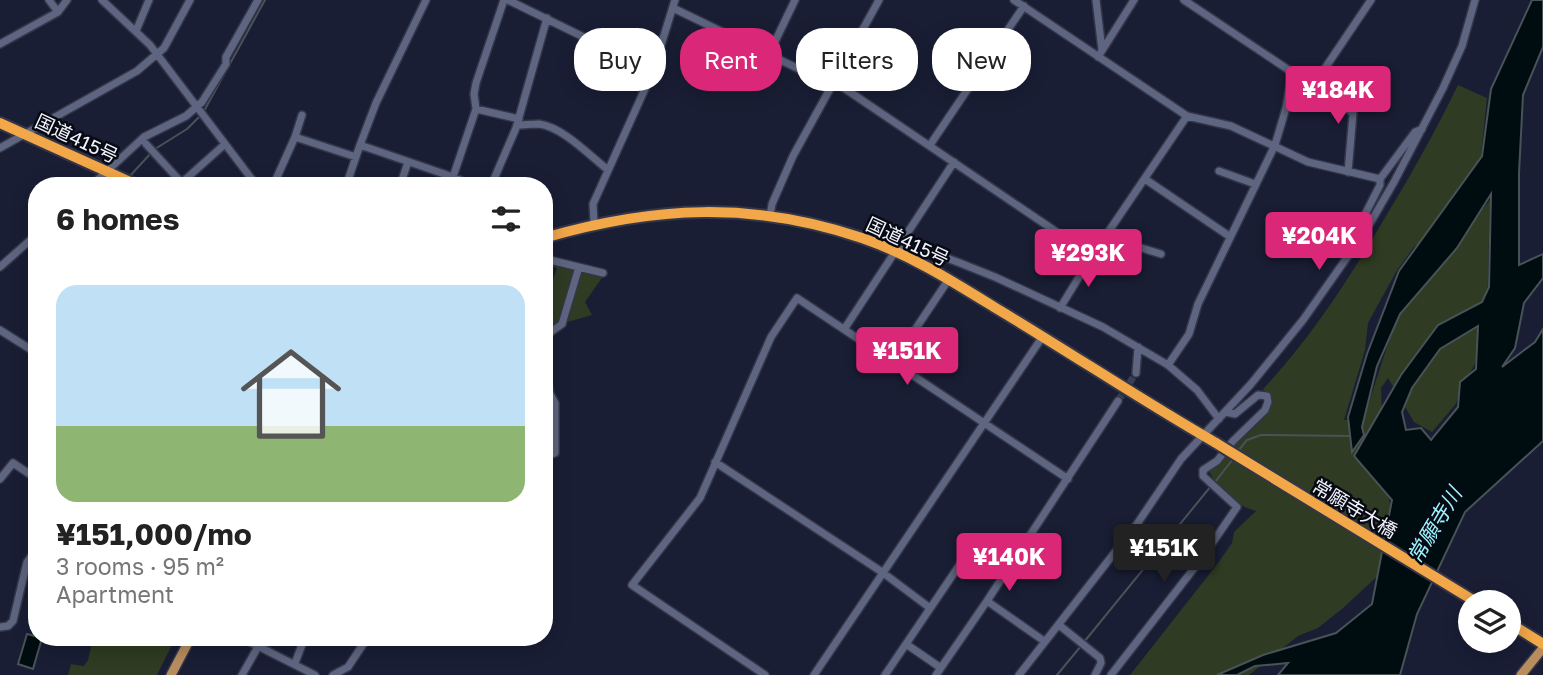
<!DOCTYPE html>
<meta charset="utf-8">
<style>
body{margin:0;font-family:"Golos Text","Noto Sans JP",sans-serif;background:#f6f6f6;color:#222;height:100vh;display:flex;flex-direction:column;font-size:26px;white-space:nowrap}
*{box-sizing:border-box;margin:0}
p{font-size:23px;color:#767676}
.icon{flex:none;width:38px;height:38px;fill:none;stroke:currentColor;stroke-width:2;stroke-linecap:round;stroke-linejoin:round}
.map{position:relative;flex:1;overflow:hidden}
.sheet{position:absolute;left:28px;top:177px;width:525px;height:469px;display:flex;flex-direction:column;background:#fff;border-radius:28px;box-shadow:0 4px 18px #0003}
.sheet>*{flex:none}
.guide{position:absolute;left:574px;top:28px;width:665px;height:63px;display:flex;gap:14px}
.fabs{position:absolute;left:1458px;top:590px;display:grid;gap:14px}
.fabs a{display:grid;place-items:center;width:63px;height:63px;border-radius:50%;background:#fff;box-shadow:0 4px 18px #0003;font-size:35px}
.price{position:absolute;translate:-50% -60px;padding:0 16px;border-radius:7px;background:#db2777;color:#fff;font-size:23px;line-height:46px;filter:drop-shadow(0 2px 4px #0008)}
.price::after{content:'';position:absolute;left:50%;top:42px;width:21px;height:16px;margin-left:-10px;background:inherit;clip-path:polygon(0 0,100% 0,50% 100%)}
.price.selected{background:#222;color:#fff}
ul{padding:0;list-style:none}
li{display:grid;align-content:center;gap:14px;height:371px;padding:0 28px}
li span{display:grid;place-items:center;height:217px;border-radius:21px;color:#555}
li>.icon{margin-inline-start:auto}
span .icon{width:126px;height:126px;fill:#fffc;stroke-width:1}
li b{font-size:30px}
h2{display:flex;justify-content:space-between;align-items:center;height:84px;padding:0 28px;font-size:30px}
.chip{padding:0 24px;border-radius:28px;background:#fff;box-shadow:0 4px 18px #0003;font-size:24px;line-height:63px}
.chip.selected{background:#db2777;color:#fff}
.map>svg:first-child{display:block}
.green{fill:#2f3b22}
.water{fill:#000d10;stroke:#485257;stroke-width:2;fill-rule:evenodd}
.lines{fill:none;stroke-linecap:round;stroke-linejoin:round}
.stream{stroke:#485257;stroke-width:2}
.minor-tunnel{stroke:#393e53;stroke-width:7;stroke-dasharray:7 3.5;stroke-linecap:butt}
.minor-casing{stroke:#343648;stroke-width:10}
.major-casing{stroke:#343648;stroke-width:12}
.highway-casing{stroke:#343648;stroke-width:14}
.minor{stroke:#5e6580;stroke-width:7}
.major{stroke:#b78d5e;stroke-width:9}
.highway{stroke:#f2a748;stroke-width:10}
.highway-bridge-casing{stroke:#343648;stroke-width:14;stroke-linecap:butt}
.highway-bridge{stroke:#f2a748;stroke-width:10}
.labels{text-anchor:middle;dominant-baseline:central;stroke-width:5;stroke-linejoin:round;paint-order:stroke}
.street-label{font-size:19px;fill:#f1f3fd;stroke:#070913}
.water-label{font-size:21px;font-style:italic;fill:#9cf4ff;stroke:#070913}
</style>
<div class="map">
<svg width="1543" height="675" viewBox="0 0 1543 675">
<rect width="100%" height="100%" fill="#191e35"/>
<!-- green -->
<path class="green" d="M1458,85L1487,98L1478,184L1454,211L1413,248L1396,272L1368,323L1365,350L1344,420L1364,418L1393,328L1410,295L1490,200L1487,314L1477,359L1455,405L1432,432L1414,422L1388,378L1381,388L1385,481L1393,518L1383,571L1343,608L1318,628L1298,636L1249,675H1130L1218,563L1232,543L1234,532L1256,511C1234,505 1220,490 1208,470L1266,416L1271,406V397L1263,389C1312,337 1350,277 1386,216C1412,173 1436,130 1458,85Z
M554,261L604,275L585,302L592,315L564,323L544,334V306L557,268L552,266Z
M102,637H176L157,675H68L71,664L84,666L88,660L92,642L100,643Z"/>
<!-- water -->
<path class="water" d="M1532,0H1543V47L1523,95L1519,173V265L1543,254V278L1524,303L1515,348L1502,367L1535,342L1543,329V441L1465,512L1417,614L1400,675H1278L1288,663L1255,666L1237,675H1217L1263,655L1336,633L1372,604L1392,500L1354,456L1401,375L1438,325L1482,302L1489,287L1491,194L1457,248L1400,314L1377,366L1362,427L1364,435L1352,452L1348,417L1367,354L1399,271L1482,156L1491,89ZM1478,326L1476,369L1460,382L1458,407L1431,440L1421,428L1406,430L1402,412L1412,388L1440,349Z
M27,634L42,638L33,669L18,664Z"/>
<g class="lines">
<!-- stream -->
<path class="stream" d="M204,111L265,0
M155,149L187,129L201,115
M129,177L151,153
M31,352L37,356
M1238,451L1247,440L1261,435L1350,436
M1215,482L1233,459
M1084,642L1211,486
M1057,675L1081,646"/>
<!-- minor-tunnel -->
<path class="minor-tunnel" d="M1118,401L1136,373"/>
<!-- minor casing -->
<g class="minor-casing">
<path id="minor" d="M49,0L58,12
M102,0L150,45L257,186
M508,0L653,71
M1014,0L1187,116L1231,126L1308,162L1380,179L1415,132L1422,129
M1096,0L1102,50
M1184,0L1353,113L1348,172
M673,8L832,85L841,86L1092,256
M136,31L149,0
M0,44L58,12L67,0
M769,54L795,0
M1098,57L1134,0
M1313,86L1371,0
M476,109L474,94L476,83L504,0
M302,115L295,137L356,157
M517,125C524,125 532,124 539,124C563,127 590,156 608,170
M146,144L181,182
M360,145L376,103L426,0
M930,145L1024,6
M0,148L137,71L164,48L190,0
M1219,171L1255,184
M107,172L117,186
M1145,179L1229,236
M402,180L418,186
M91,186L144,137L186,116L202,102L226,64V57L258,0
M178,186L225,144
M273,186L295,137
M346,186L360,145L453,177L450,186
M400,186L408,162
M473,186L453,177L476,109L519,119
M491,186L516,128L547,18
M770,216L772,204L793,156L879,0
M594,223L593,204L653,71L675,0
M1110,230L1135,246L1161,254
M544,245L550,260L603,273
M1354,246L1356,232L1380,185V179
M899,251L923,249L960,263L995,277L1103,327L1168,365L1197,390L1219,419
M0,267L37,234
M544,279L550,260
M1060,308L1092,256L1187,116
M845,328L954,162
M0,330L30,349L37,345
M544,337L562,324L579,267
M894,361L949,279
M544,364L550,394L555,403V453L544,456
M1168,365L1189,334L1198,304L1275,145L1286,108L1292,72
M1136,373L1138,347
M715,462L882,572L930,608
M0,479L13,463L37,479
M987,601L1044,641
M1059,625L1100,658L1101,663L1095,675
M0,627L8,626L13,621L27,562L33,554H37
M240,637L315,675
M906,644L941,668
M295,663L305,637
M242,675L259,645
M333,675L348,667L368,637
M765,675L632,585L700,498L771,337L797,298L1068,479
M814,675L1043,336
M885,675L971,548L1006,570
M936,675L987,601L1118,401
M1019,675L1137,524L1181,459L1251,384L1303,320L1365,232L1394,182L1443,88L1462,46L1475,0
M1111,675L1202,558L1237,507L1203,476V470L1217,461L1233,441L1265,410L1268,402L1267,396L1258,395L1235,414L1225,412"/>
</g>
<!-- major casing -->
<g class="major-casing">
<path id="major" d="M171,675L191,637
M1521,675L1543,648"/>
</g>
<!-- highway casing -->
<g class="highway-casing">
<path id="highway" d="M0,123L139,186
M544,238C654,206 753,201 862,238C909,254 952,281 994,307C1068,351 1141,400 1216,443
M1508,622L1543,644"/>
</g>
<!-- minor -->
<use href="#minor" class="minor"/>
<!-- major -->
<use href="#major" class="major"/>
<!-- highway -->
<use href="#highway" class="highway"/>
<!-- highway-bridge casing -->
<g class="highway-bridge-casing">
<path id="highway-bridge" d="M1216,443L1476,602"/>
</g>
<!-- highway-bridge -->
<use href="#highway-bridge" class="highway-bridge"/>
</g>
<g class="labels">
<!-- street labels -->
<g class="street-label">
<text transform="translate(77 138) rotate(25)">国道415号</text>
<text transform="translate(908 241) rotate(25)">国道415号</text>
<text transform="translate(1355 508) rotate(31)">常願寺大橋</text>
</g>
<!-- water labels -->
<g class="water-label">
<text transform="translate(1434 525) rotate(-59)">常願寺川</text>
</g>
</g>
</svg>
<div class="fabs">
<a><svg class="icon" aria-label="layers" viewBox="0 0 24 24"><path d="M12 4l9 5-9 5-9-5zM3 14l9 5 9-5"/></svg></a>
</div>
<b class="price" style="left:1338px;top:126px">¥184K</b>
<b class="price" style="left:1319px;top:272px">¥204K</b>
<b class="price" style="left:1088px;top:289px">¥293K</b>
<b class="price" style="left:907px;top:387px">¥151K</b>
<b class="price selected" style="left:1164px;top:584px">¥151K</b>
<b class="price" style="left:1009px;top:593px">¥140K</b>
<div class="guide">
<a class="chip">Buy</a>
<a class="chip selected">Rent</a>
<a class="chip">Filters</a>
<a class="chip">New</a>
</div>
<section class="sheet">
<h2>6 homes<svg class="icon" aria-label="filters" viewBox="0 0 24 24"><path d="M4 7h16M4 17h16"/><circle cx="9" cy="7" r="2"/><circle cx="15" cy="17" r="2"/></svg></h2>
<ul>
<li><span style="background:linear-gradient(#bfe0f5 65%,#8fb573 0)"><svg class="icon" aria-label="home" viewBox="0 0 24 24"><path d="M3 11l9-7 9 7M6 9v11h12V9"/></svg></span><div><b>¥151,000/mo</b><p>3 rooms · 95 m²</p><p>Apartment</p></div></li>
</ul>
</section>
</div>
